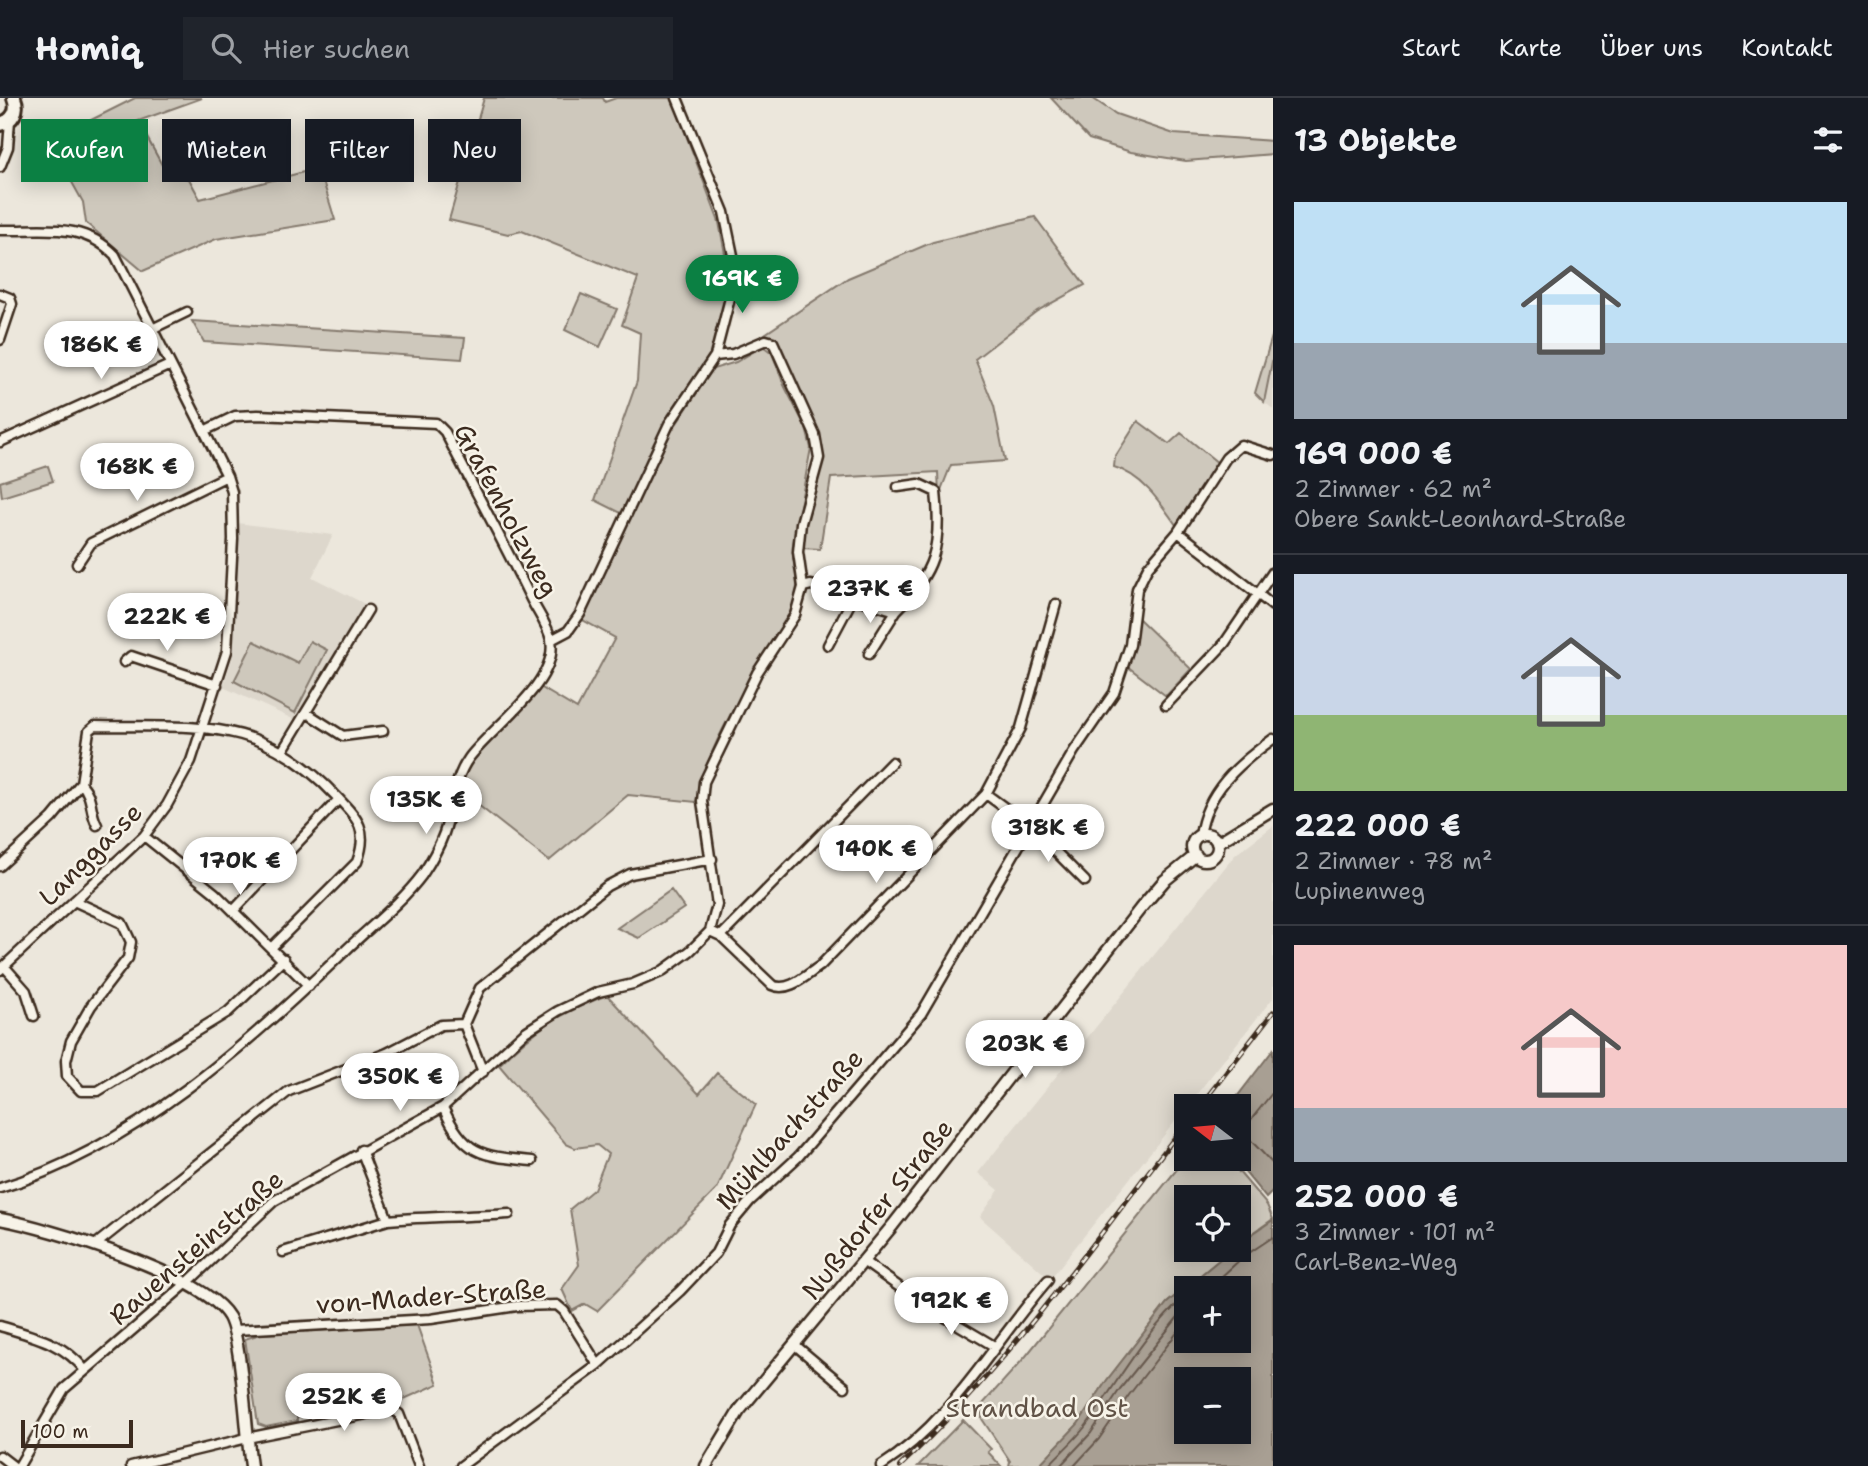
<!DOCTYPE html>
<html lang="de">
<meta charset="utf-8">
<style>
body{margin:0;font-family:"Shantell Sans",sans-serif;background:#20242c;color:#f1f3f6;height:100vh;display:flex;flex-direction:column;font-size:26px;white-space:nowrap}
*{box-sizing:border-box;margin:0}
p{font-size:23px;color:#9ea1a6}
.icon{flex:none;width:38px;height:38px;fill:none;stroke:currentColor;stroke-width:2;stroke-linecap:round;stroke-linejoin:round}
.map{position:relative;flex:1;overflow:hidden}
.sheet{display:flex;flex-direction:column;background:#171b24;width:595px}
.sheet>*{flex:none}
.banner{position:absolute;left:21px;top:21px;width:665px;height:63px;display:flex;gap:14px}
.needle{width:46px;rotate:286deg}
.fabs{position:absolute;left:1174px;top:996px;display:grid;gap:14px}
.fabs a{display:grid;place-items:center;width:77px;height:77px;border-radius:0px;background:#171b24;box-shadow:0 4px 18px #0003;font-size:35px}
.scale{position:absolute;left:21px;bottom:18px;width:112px;box-sizing:border-box;padding-left:7px;border:4px solid #3b2a1e;border-top:0;font-size:19px;line-height:24px;white-space:nowrap;color:#3b2a1e;-webkit-text-stroke:5px #f7f3e8;paint-order:stroke}
.price{position:absolute;translate:-50% -60px;padding:0 16px;border-radius:24px;background:#fff;color:#222;font-size:23px;line-height:46px;filter:drop-shadow(0 2px 4px #0008)}
.price::after{content:'';position:absolute;left:50%;top:42px;width:21px;height:16px;margin-left:-10px;background:inherit;clip-path:polygon(0 0,100% 0,50% 100%)}
.price.current{background:#0b8043;color:#fff}
ul{padding:0;list-style:none}
li{display:grid;align-content:center;gap:14px;height:371px;padding:0 21px}
li+li{border-top:2px solid #363941}
li span{display:grid;place-items:center;height:217px;border-radius:0px;color:#555}
li>.icon{margin-inline-start:auto}
span .icon{width:126px;height:126px;fill:#fffc;stroke-width:1}
li b{font-size:30px}
h2{display:flex;justify-content:space-between;align-items:center;height:84px;padding:0 21px;font-size:30px}
.tag{padding:0 24px;border-radius:0px;background:#171b24;box-shadow:0 4px 18px #0003;font-size:24px;line-height:63px}
.tag.current{background:#0b8043;color:#fff}
header{display:flex;align-items:center;gap:42px;box-sizing:border-box;height:98px;padding:0 35px;background:#171b24;border-bottom:2px solid #363941}
header strong{font-size:33px}
nav{display:flex;gap:38px;margin-inline-start:auto;font-size:24px}
.search{width:490px;height:63px;background:#20242c;display:flex;align-items:center;gap:18px;box-sizing:border-box;padding:0 24px;border-radius:0px;color:#9ea1a6;font-size:26px}
main{display:flex;flex:1;min-height:0}
.map>svg:first-child{display:block}
.built{fill:#ddd7cc}
.green{fill:#cec8bc;stroke:#84796d;stroke-width:2}
.water{fill:#a89f93;stroke:#7c7064;stroke-width:2;fill-rule:evenodd}
.lines{fill:none;stroke-linecap:round;stroke-linejoin:round}
.shore{stroke:#67594d;stroke-width:2}
.minor-casing{stroke:#3b2a1e;stroke-width:13}
.tertiary-casing{stroke:#3b2a1e;stroke-width:15}
.primary-casing{stroke:#3b2a1e;stroke-width:18}
.minor{stroke:#f7f3e8;stroke-width:8}
.tertiary{stroke:#f7f3e8;stroke-width:10}
.primary{stroke:#f7f3e8;stroke-width:12}
.rail-casing{stroke:#3b2a1e;stroke-width:5}
.rail{stroke:#f7f3e8;stroke-width:2.5;stroke-dasharray:8;stroke-linecap:butt}
.labels{text-anchor:middle;dominant-baseline:central;stroke-width:5;stroke-linejoin:round;paint-order:stroke}
.street-label{font-size:26px;fill:#3b2a1e;stroke:#f7f3e8}
.park-label{font-size:26px;fill:#605246;stroke:#f7f3e8}
</style>
<header>
<strong>Homiq</strong>
<div class="search"><svg class="icon" aria-label="search" viewBox="0 0 24 24"><circle cx="10" cy="10" r="6"/><path d="M15 15l6 6"/></svg>Hier suchen</div>
<nav><a>Start</a><a>Karte</a><a>Über uns</a><a>Kontakt</a></nav>
</header>
<main>
<div class="map">
<svg width="1273" height="1368" viewBox="0 0 1273 1368">
<rect width="100%" height="100%" fill="#ece7dc"/>
<filter id="ink" filterUnits="userSpaceOnUse"><feTurbulence type="fractalNoise" baseFrequency=".0143" numOctaves="2"/><feDisplacementMap in="SourceGraphic" scale="14" xChannelSelector="R" yChannelSelector="G"/><feConvolveMatrix kernelMatrix="1 2 1 2 8 2 1 2 1" color-interpolation-filters="sRGB"/></filter>
<g filter="url(#ink)">
<!-- built -->
<path class="built" d="M1273,259V311L1264,304Z
M237,425L333,437L312,479L365,506L295,622L223,589L232,561Z
M1273,728V900L1050,1181L980,1119L999,1092L978,1075L1235,757Z"/>
<!-- green -->
<path class="green" d="M135,0H202L138,23L167,76L189,81L200,101L319,70L335,122L216,141L143,173L86,125L83,104L49,43Z
M484,0H603L605,4L616,0H672L719,124L727,166L726,206L711,256L669,321L625,417L595,402L637,283L640,235L622,227L638,180L522,133L508,136L449,122Z
M1051,0H1092L1116,16L1174,36L1273,43V56L1186,63L1131,54L1089,41Z
M1035,119L1085,187L1037,213L975,261L994,308L1005,363L951,367L939,397L938,374L831,380L820,451L801,450C803,426 824,371 822,355C819,329 803,307 792,285C785,270 784,254 774,240L762,238L848,180L933,144Z
M581,196L617,211L600,249L565,232Z
M192,223L465,240L462,261L204,244Z
M1273,235V259L1264,304L1255,295Z
M763,248L772,255L784,287L806,330L811,350L793,446C791,464 797,473 797,488C797,514 773,540 761,561C737,605 706,654 696,704L628,697L549,763L459,692L469,667L540,589L577,611L615,540L581,521L671,334L713,271L736,264Z
M1138,323L1169,346L1181,335L1218,365L1176,427C1160,404 1142,377 1114,369L1115,359Z
M48,368L53,383L2,399L0,384Z
M1136,518L1191,571L1166,598L1127,568Z
M254,543L298,565L310,543L327,552L295,615L234,583Z
M671,792L684,810L639,840L617,830Z
M607,897L699,996L717,975L756,1006L717,1091L597,1213L585,1206L572,1213L562,1191L579,1167L570,1111L594,1091L608,1056L597,1047L575,1050L566,1046L499,967C536,930 559,916 607,897Z
M1186,1060L1228,1061L1267,1107L1273,1121L1239,1145V1099H1186V1152H1231L1167,1205L1107,1282L1078,1326L1040,1366L1009,1368L1010,1363L982,1321L981,1308L1026,1258Z
M417,1227L438,1286L395,1305L297,1319V1323L266,1329L258,1326L245,1241L260,1236Z
M963,1322L991,1351L988,1354L1001,1368H918Z"/>
<!-- water -->
<path class="water" d="M1273,952V1093L1266,1100L1234,1061L1239,1060V1008H1230Z
M1273,1122V1368H1034L1040,1366L1078,1326L1107,1282L1167,1205L1231,1152H1239V1145ZM1186,1190H1239V1242H1186ZM1186,1281H1239V1334H1186Z"/>
<g class="lines">
<!-- shore -->
<path class="shore" d="M1273,994L1242,1033L1273,1066
M1209,1190L1243,1159L1273,1139
M1048,1368C1060,1355 1074,1343 1085,1329C1117,1286 1145,1233 1186,1198
M1060,1368L1091,1335L1120,1291L1186,1209
M1074,1368L1099,1341L1129,1297L1186,1223"/>
<!-- minor casing -->
<g class="minor-casing">
<path id="minor" d="M0,69L8,49L10,22
M0,132C43,133 82,123 115,157L227,378L232,394L233,441L227,553L191,663L167,707L144,738L0,872
M0,196L10,200L12,206L0,242
M152,231L187,214
M0,344L170,267
M1178,434L1273,508
M77,466L91,445L227,378
M803,489L811,487L896,513C935,474 942,448 936,394L919,386L898,389
M551,542L568,533L580,516L669,326L715,258L730,200L735,167L724,114L677,0
M828,547L853,500
M869,556L896,513
M124,564L131,558L217,587
M1166,607L1224,546L1273,474
M307,615L343,638L383,633
M283,652L368,512
M81,685C94,700 89,712 97,727
M986,696L1021,630L1056,506
M144,738L215,795L309,888
M1200,738C1206,694 1238,666 1273,641
M0,768L52,720L81,685L89,633L95,628C197,630 259,616 337,699C358,721 369,732 357,764L272,849
M74,803L122,825L131,844L128,860L91,908L71,943L66,963L67,978L81,993H98L228,914L284,861
M234,812L339,701
M710,833L721,838L772,887C789,895 806,877 820,868L986,696L1031,729L1085,783
M721,838L892,664
M4,868L26,893L34,918
M483,974L464,926L480,890L607,788L630,776L712,761
M443,1009C464,1058 483,1058 532,1063
M361,1052L388,1122C429,1118 468,1119 509,1116
M0,1090C132,1051 249,945 346,852C371,828 401,805 422,777C430,765 439,749 444,735C453,710 453,682 469,660C492,629 559,584 551,542C548,527 536,512 530,499C503,443 473,389 445,334L436,325L258,317L235,318L206,332
M95,1147L289,993L387,955L441,927L464,926
M283,1154L388,1122
M863,1163L923,1206L994,1248
M0,1228C32,1238 63,1244 85,1272
M235,1232L431,1221L517,1208L557,1207L564,1213L598,1267
M795,1247L845,1289
M0,1358L13,1368
M19,1368L64,1291L186,1186L274,1103L443,1009L525,934L558,913L598,894L633,886L661,874L690,853L710,833L717,807L702,703L704,684L757,575L795,517L803,489L798,454L801,425L819,360L815,337L773,244L766,242L733,256L715,258
M131,1368L247,1340L392,1311L399,1316L419,1368
M461,1368L598,1267L680,1193L716,1155L730,1127L750,1103L798,1059L921,916L1074,653L1114,595L1130,547L1137,491L1148,469L1178,434L1226,360L1241,347L1273,357
M881,1368C952,1323 994,1244 1048,1182"/>
</g>
<!-- tertiary casing -->
<g class="tertiary-casing">
<path id="tertiary" d="M1192 749a13 13 0 1 1 26 0a13 13 0 1 1-26 0Z
M1217,745L1273,711
M0,1121C49,1130 205,1177 229,1219C242,1243 246,1336 251,1368
M706,1368L739,1313L893,1127L1140,811L1164,783L1196,757"/>
</g>
<!-- primary casing -->
<g class="primary-casing">
<path id="primary" d="M0,26C13,23 19,12 14,0"/>
</g>
<!-- minor -->
<use href="#minor" class="minor"/>
<!-- tertiary -->
<use href="#tertiary" class="tertiary"/>
<!-- primary -->
<use href="#primary" class="primary"/>
<!-- rail casing -->
<g class="rail-casing">
<path id="rail" d="M1200,1008L1273,914
M900,1368C1009,1266 1095,1142 1186,1025"/>
</g>
<!-- rail -->
<use href="#rail" class="rail"/>
</g>
</g>
<g class="labels">
<!-- street labels -->
<g class="street-label">
<text transform="translate(507 412) rotate(62)">Grafenholzweg</text>
<text transform="translate(90 756) rotate(-45)">Langgasse</text>
<text transform="translate(789 1031) rotate(-48)">Mühlbachstraße</text>
<text transform="translate(877 1111) rotate(-51)">Nußdorfer Straße</text>
<text transform="translate(196 1149) rotate(-41)">Rauensteinstraße</text>
<text transform="translate(431 1198) rotate(-4)">von-Mader-Straße</text>
</g>
<!-- park labels -->
<g class="park-label">
<text x="1037" y="1309">Strandbad Ost</text>
</g>
</g>
</svg>
<div class="fabs">
<a><svg class="needle" viewBox="-14 -14 28 28"><path d="M0-13l5 13h-10z" fill="#e53935"/><path d="M0 13l5-13h-10z" fill="#9ea1a6"/></svg></a>
<a><svg class="icon" aria-label="locate" viewBox="0 0 24 24"><circle cx="12" cy="12" r="6"/><path d="M12 2v4M12 18v4M2 12h4M18 12h4"/></svg></a>
<a>+</a>
<a>−</a>
</div>
<div class="scale">100 m</div>
<b class="price current" style="left:742px;top:217px">169K €</b>
<b class="price" style="left:101px;top:283px">186K €</b>
<b class="price" style="left:137px;top:405px">168K €</b>
<b class="price" style="left:870px;top:527px">237K €</b>
<b class="price" style="left:167px;top:555px">222K €</b>
<b class="price" style="left:426px;top:738px">135K €</b>
<b class="price" style="left:1048px;top:766px">318K €</b>
<b class="price" style="left:876px;top:787px">140K €</b>
<b class="price" style="left:240px;top:799px">170K €</b>
<b class="price" style="left:1025px;top:982px">203K €</b>
<b class="price" style="left:400px;top:1015px">350K €</b>
<b class="price" style="left:951px;top:1239px">192K €</b>
<b class="price" style="left:344px;top:1335px">252K €</b>
<div class="banner">
<a class="tag current">Kaufen</a>
<a class="tag">Mieten</a>
<a class="tag">Filter</a>
<a class="tag">Neu</a>
</div>
</div>
<section class="sheet">
<h2>13 Objekte<svg class="icon" aria-label="filters" viewBox="0 0 24 24"><path d="M4 7h16M4 17h16"/><circle cx="9" cy="7" r="2"/><circle cx="15" cy="17" r="2"/></svg></h2>
<ul>
<li><span style="background:linear-gradient(#bfe0f5 65%,#9aa5b1 0)"><svg class="icon" aria-label="home" viewBox="0 0 24 24"><path d="M3 11l9-7 9 7M6 9v11h12V9"/></svg></span><div><b>169 000 €</b><p>2 Zimmer · 62 m²</p><p>Obere Sankt-Leonhard-Straße</p></div></li>
<li><span style="background:linear-gradient(#c9d6e8 65%,#8fb573 0)"><svg class="icon" aria-label="home" viewBox="0 0 24 24"><path d="M3 11l9-7 9 7M6 9v11h12V9"/></svg></span><div><b>222 000 €</b><p>2 Zimmer · 78 m²</p><p>Lupinenweg</p></div></li>
<li><span style="background:linear-gradient(#f6c9c9 75%,#9aa5b1 0)"><svg class="icon" aria-label="home" viewBox="0 0 24 24"><path d="M3 11l9-7 9 7M6 9v11h12V9"/></svg></span><div><b>252 000 €</b><p>3 Zimmer · 101 m²</p><p>Carl-Benz-Weg</p></div></li>
</ul>
</section>
</main>
